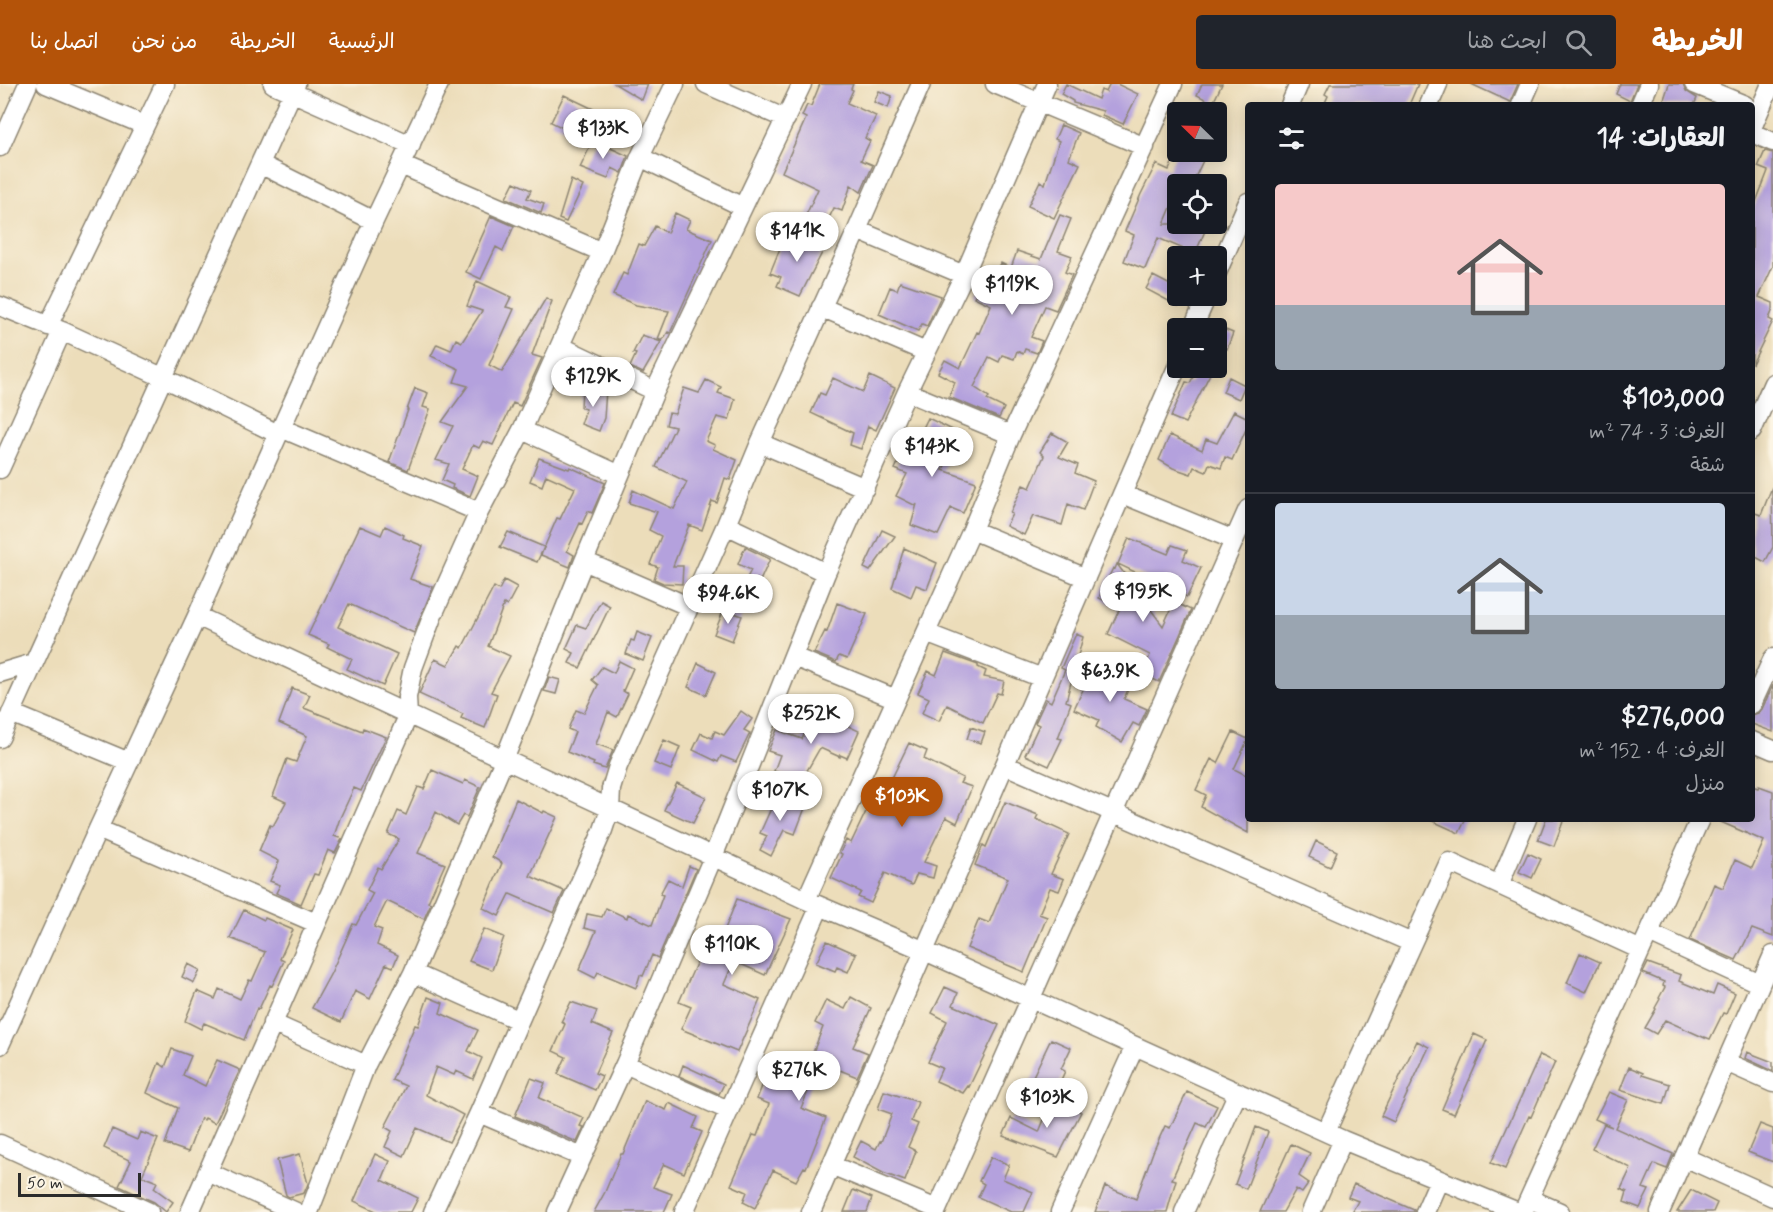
<!DOCTYPE html>
<html lang="ar">
<meta charset="utf-8">
<style>
body{margin:0;font-family:Mynerve,"Playpen Sans Arabic",sans-serif;background:#20242c;color:#f1f3f6;direction:rtl;height:100vh;display:flex;flex-direction:column;font-size:22px;white-space:nowrap}
*{box-sizing:border-box;margin:0}
p{font-size:20px;color:#9ea1a6}
.icon{flex:none;width:33px;height:33px;fill:none;stroke:currentColor;stroke-width:2;stroke-linecap:round;stroke-linejoin:round}
.map{position:relative;flex:1;overflow:hidden;direction:ltr}
.panel{position:absolute;left:1245px;top:18px;width:510px;height:720px;display:flex;flex-direction:column;background:#171b24;border-radius:6px;box-shadow:0 3px 15px #0003;direction:rtl}
.panel>*{flex:none}
.needle{width:39px;rotate:293deg}
.fabs{position:absolute;left:1167px;top:18px;display:grid;gap:12px}
.fabs a{display:grid;place-items:center;width:60px;height:60px;border-radius:6px;background:#171b24;box-shadow:0 3px 15px #0003;font-size:30px}
.scale{position:absolute;left:18px;bottom:15px;width:123px;box-sizing:border-box;padding-left:6px;border:3px solid #2b2b2b;border-top:0;font-size:16px;line-height:21px;white-space:nowrap;color:#2b2b2b;-webkit-text-stroke:4px #fcf5e5;paint-order:stroke}
.price{position:absolute;translate:-50% -51px;padding:0 14px;border-radius:21px;background:#fff;color:#222;font-size:20px;line-height:39px;filter:drop-shadow(0 2px 3px #0008)}
.price::after{content:'';position:absolute;left:50%;top:36px;width:18px;height:14px;margin-left:-9px;background:inherit;clip-path:polygon(0 0,100% 0,50% 100%)}
.price.selected{background:#b45309;color:#fff}
ul{padding:0;list-style:none}
li{display:grid;align-content:center;gap:12px;height:318px;padding:0 30px}
li+li{border-top:2px solid #363941}
li span{display:grid;place-items:center;height:186px;border-radius:6px;color:#555}
li>.icon{margin-inline-start:auto}
span .icon{width:108px;height:108px;fill:#fffc;stroke-width:1}
li b{font-size:26px}
h2{display:flex;justify-content:space-between;align-items:center;height:72px;padding:0 30px;font-size:26px}
header{display:flex;align-items:center;gap:36px;box-sizing:border-box;height:84px;padding:0 30px;background:#b45309;color:#fff}
header strong{font-size:28px}
nav{display:flex;gap:33px;margin-inline-start:auto;font-size:21px}
.search{width:420px;height:54px;background:#20242c;display:flex;align-items:center;gap:15px;box-sizing:border-box;padding:0 21px;border-radius:6px;color:#9ea1a6;font-size:22px}
.map>svg:first-child{display:block}
.building{fill:#b4a1dd}
.lines{fill:none;stroke-linecap:round;stroke-linejoin:round}
.minor-casing{stroke:#8c8472;stroke-width:21}
.minor{stroke:#fff;stroke-width:18}
</style>
<header>
<strong>الخريطة</strong>
<div class="search"><svg class="icon" aria-label="search" viewBox="0 0 24 24"><circle cx="10" cy="10" r="6"/><path d="M15 15l6 6"/></svg>ابحث هنا</div>
<nav><a>الرئيسية</a><a>الخريطة</a><a>من نحن</a><a>اتصل بنا</a></nav>
</header>
<div class="map">
<svg width="1773" height="1128" viewBox="0 0 1773 1128">
<rect width="100%" height="100%" fill="#fcf5e5"/>
<filter id="ink" filterUnits="userSpaceOnUse"><feTurbulence type="fractalNoise" baseFrequency=".0167" numOctaves="2"/><feDisplacementMap in="SourceGraphic" scale="12" xChannelSelector="R" yChannelSelector="G"/><feConvolveMatrix kernelMatrix="1 2 1 2 8 2 1 2 1" color-interpolation-filters="sRGB"/></filter>
<filter id="wash" filterUnits="userSpaceOnUse"><feTurbulence type="fractalNoise" baseFrequency=".008" numOctaves="4" result="noise"/><feDisplacementMap in="SourceGraphic" scale="24" xChannelSelector="R" yChannelSelector="G"/><feGaussianBlur stdDeviation="1.35" result="paint"/><feColorMatrix in="noise" values="0 0 0 0 0 0 0 0 0 0 0 0 0 0 0 0 0 1.4 0 .05"/><feComposite in="paint" operator="in"/></filter>
<g filter="url(#wash)">
<rect width="100%" height="100%" fill="#ecddba"/>
<g id="blocks">
<!-- building -->
<path class="building" d="M615,0H648L642,16Z
M820,0H853L851,5L853,6L847,19L876,32L865,54L870,57L861,76L873,81L861,108L851,101L842,127L834,124L826,140L806,131L818,105L782,88L806,34L802,32L807,21L811,22Z
M1066,0L1098,15L1101,6L1106,8L1110,0H1117L1138,10L1123,40L1102,31L1103,27L1073,19V17L1061,10Z
M1202,0H1222L1213,19L1197,11Z
M1330,0H1418L1409,21H1324L1328,12L1325,10Z
M1471,0H1518L1510,18Z
M1620,0H1637L1630,17L1616,10Z
M1669,0H1683L1686,7L1697,14L1694,21H1662Z
M879,7L892,12L888,24L874,18Z
M564,11L612,34L607,48L574,32L567,46L551,38Z
M1061,41L1079,49L1069,75L1080,80L1054,134L1028,122L1040,97L1045,100L1059,57L1055,55Z
M593,56L628,72L622,89L612,84L608,95L580,84Z
M1765,67L1773,69V182L1759,213L1773,219V225L1769,235L1773,237L1752,280V128L1768,87L1758,83Z
M1177,68H1207L1192,100H1178V107L1164,140H1208L1195,170L1158,154L1145,185L1124,177L1134,151L1125,147L1141,110L1156,80L1169,86Z
M571,96L583,102L566,138L559,135Z
M514,98L531,106L527,114L544,120L541,129L506,114Z
M675,129L690,136L686,145L712,156L670,249L668,248L662,257L658,255L669,227L636,221L613,211L623,189L627,191L639,160L644,162L655,142L667,149Z
M1060,131L1071,135L1058,167L1072,172L1065,188L1072,191L1056,226L1045,222L1031,253L1042,257L1037,269L1025,265L1023,270L1017,267L1014,275L1002,271L999,278L989,273L974,303L989,313L987,316L1004,324L999,334L949,313L955,298L938,289L945,276L960,284L977,248L979,249L991,221L974,213L983,197L991,201L1001,179L1011,184L1017,167L1041,175Z
M491,132L514,142L503,167L496,163L481,195L466,188Z
M788,152L807,161L812,152L827,159L800,212L777,202L781,193L770,189L783,157L785,158Z
M1153,192L1178,205V222L1146,205Z
M477,197L511,213L506,223L514,225L489,281L502,288L546,214L552,217L532,271L542,274L520,322L513,319L493,361L483,357L479,364L473,361L462,385L478,392L470,412L452,404L453,401L442,396L449,380L436,376L453,342L442,338L468,302L454,298L459,285L431,272L437,260L451,266L456,255L462,258L482,227L467,222Z
M900,198L941,212L927,242L922,240L918,247L879,230L890,203L897,206Z
M1216,242L1233,249L1227,265L1216,260Z
M642,251L661,258L643,289L630,283L636,270L633,269Z
M1198,284H1213L1185,339L1171,333L1186,298L1190,299Z
M870,292L895,304L876,346L868,342L861,365L850,361L853,349L811,329L820,309L825,311L833,294L863,308Z
M1229,293L1245,301L1239,315L1223,308Z
M706,296L721,303L718,309L735,315L729,336L717,333L706,357L715,361L713,365L737,376L730,396L725,394L717,419L712,417L702,446L689,441L673,482H683L682,500L663,499L654,495L658,483L650,480L661,452L649,446L657,428L629,419L633,406L674,425L687,398L656,383L675,343L666,341L669,329L675,330L684,304L699,309Z
M415,304L428,309L423,323L430,325L408,386L389,378L408,326H407Z
M582,304L606,306L604,334L599,347L581,340L586,325L581,324Z
M1234,327L1248,334V341L1232,376L1225,373L1221,384L1209,380L1206,388L1194,383L1191,390L1173,384L1159,376L1170,351L1202,366L1206,355L1217,359Z
M928,334L959,349L943,386L976,398L963,429L951,424L938,451L911,441L917,420L916,422L896,412L907,390L895,385L907,359L914,362Z
M1052,349L1068,358L1059,373L1078,381L1075,389L1094,397L1083,426L1068,420L1062,441L1033,432L1024,451L1006,442L1012,430L1010,429L1023,401L1030,404L1044,372L1040,368Z
M539,374L569,385L570,383L605,399L592,429L588,427L582,440L580,439L567,467L574,471L570,483L541,471L557,434L560,435L575,404L546,391L542,402L530,397Z
M1772,403L1773,463L1765,478L1752,471V428L1761,431Z
M360,442L381,451L385,442L404,451L403,454L423,462L410,495L433,503L414,549L349,520L338,543L397,570L383,602L347,585L352,575L327,563L329,560L308,551Z
M882,446L895,452L870,487L864,484Z
M508,448L544,463L537,478L500,463Z
M1129,454L1168,470L1172,461L1187,466L1183,476L1201,484L1187,513L1118,480Z
M745,463L770,475L759,499L747,494L751,486L738,480Z
M904,464L937,479L927,505L916,501L911,513L892,504Z
M1117,480L1163,542L1174,518L1191,526L1159,598L1142,590L1150,571L1108,550L1120,524L1099,514L1113,484L1115,485Z
M504,496L517,503L507,522L504,520L488,562L510,572L491,608L497,610L485,644L461,634L463,630L419,610L435,575L448,581L459,562L462,564L494,503L499,506Z
M601,517L610,522L580,584L569,579L574,569L566,565L577,541L586,544Z
M837,519L867,530L847,575L839,572L836,578L814,569L825,547L827,548Z
M724,525L742,532L732,557L714,550Z
M637,548L652,554L643,577L626,570L631,556L634,557Z
M1076,550L1083,553L1066,617L1071,619L1058,654L1062,655L1049,682L1025,671L1039,641L1035,639L1046,615L1051,618L1065,586L1061,584Z
M945,569L978,581V583L986,587L984,593L1004,597L1001,610L997,609L983,639L947,621L939,637L922,629L929,614L918,609L928,587L936,591Z
M619,577L633,584L623,607L628,610L617,633L608,628L596,660L613,666L605,685L593,681L594,679L567,668L575,648L568,645L576,626L584,629L598,601L592,596L602,583L614,589Z
M698,579L716,588L706,611L688,603Z
M1095,580L1132,596L1124,615L1147,625L1139,642L1133,639L1122,658L1096,643L1099,636L1074,625Z
M549,593L560,596L556,610L544,607Z
M1773,601V648L1752,640V631L1758,629L1762,625Z
M292,604L310,611L304,624L362,647L363,644L386,653L361,707L354,704L340,734L334,752L342,755L335,769L328,766L318,791L314,790L301,820L276,809L280,801L270,797L279,777L259,767L270,741L273,742L286,718L273,712L287,675L296,678L307,652L279,639Z
M741,627L752,635L744,646L750,649L736,678L721,672L718,678L693,666L701,649L712,654L715,647L724,651Z
M815,628L845,642L846,641L859,647L847,674L840,671V673L820,664L801,697L774,687L780,671L768,667L777,646L802,655Z
M971,643L985,648L981,659L967,655Z
M1233,648L1248,655L1234,685L1248,692V749L1201,723L1206,711L1196,706L1211,675L1218,679Z
M664,656L680,663L671,686L654,679Z
M909,659L927,667L924,675L963,694L960,699L972,703L957,739L946,733L924,778L936,782L933,794L917,790L912,801L885,789L871,819L858,813L861,808L831,794L842,770L840,769L846,756L851,759L872,715L881,719L883,715L914,726L921,709L891,696Z
M432,686L463,700L465,696L480,703L467,733L463,731L457,741L436,728L418,769L445,780L428,818L431,819L424,835L387,817L374,843L382,846L377,861L398,871L393,883L386,880L370,915L355,907L341,938L312,924L331,889L353,840L356,841L373,809L367,806L378,783L381,785L399,755L388,750L398,727L406,731L418,703L424,705Z
M677,699L706,713L693,739L664,726Z
M1752,702L1758,704L1759,702L1773,707V853L1752,845L1736,876L1690,856L1714,800L1723,804L1735,776L1752,784L1764,757L1714,735H1752Z
M777,711L805,724L795,750L784,746L771,772L760,766L767,752L760,749Z
M516,715L543,729L544,727L557,733L530,792L564,807L554,829L510,810L499,832L483,824L502,779L492,773Z
M1005,718L1038,731L1036,735L1069,750L1051,790L1064,795L1059,807L1050,804L1039,830L1047,833L1024,888L967,864L979,835L989,839L1008,794L975,781L983,761L986,763Z
M1428,735H1466L1459,749Z
M1546,735H1564L1554,762L1538,756Z
M1316,757L1337,767L1330,783L1309,773Z
M1528,769L1541,775L1532,794L1519,788Z
M689,782L696,785L658,874L652,871L643,892L640,891L636,904L598,888L595,894L579,886L596,847L584,844L587,830L602,833L606,824L627,834L628,830L652,841L663,811L660,810L668,795L682,802Z
M737,815L791,835L765,891L734,877L724,900L760,916L737,968L681,945L691,923L679,918L699,873L714,879L723,856L721,855Z
M244,826L264,836L265,834L293,846L280,875L284,877L272,902L270,901L259,925L257,924L244,956L204,939L201,945L185,937L197,907L215,915L219,905L240,915L249,896L252,897L265,868L230,854Z
M484,845L504,853L492,886L469,877Z
M827,857L856,870L848,888L837,883L835,887L816,879Z
M1580,869L1600,878L1586,908L1567,899Z
M1648,879L1681,891L1679,897L1713,911L1717,901L1735,909L1726,930L1723,929L1710,955L1705,953V954L1665,936L1656,950L1645,944L1656,925L1655,924L1660,915L1659,914L1665,903L1663,902L1664,898L1643,889Z
M188,880L200,886L194,899L182,893Z
M945,903L958,909L953,921L999,941L969,1003L968,1002L963,1009L936,997L942,984L928,978L947,937L932,929Z
M428,913L443,919L440,929L478,946L468,967L482,974L473,995L456,987L454,991L436,983L426,1011L463,1031L449,1058L417,1044L404,1072L385,1063L392,1047L385,1043L406,1002L392,996L415,941L418,942Z
M851,913L871,924L853,963L868,969L857,993L830,982L825,994L807,987L815,991L801,1024L826,1034L806,1084L804,1083L796,1097L773,1086L755,1124L743,1118L747,1108L731,1101L753,1051L757,1052L769,1020L757,1015L772,976L775,977L777,973L806,986L823,943L815,939L826,916L845,925Z
M571,918L597,927L592,940L613,949L595,989L602,992L595,1006L558,990L566,973L553,967L565,940L561,938Z
M1474,950L1487,956L1454,1030L1442,1025Z
M1051,955L1071,964L1061,985L1065,987L1052,1016L1027,1005Z
M1417,957L1429,963L1394,1038L1381,1032Z
M172,965L191,972L183,991L205,1002L217,976L240,986L215,1039L205,1034L204,1036L201,1034L188,1068L165,1060L178,1024L147,1009L159,979L165,983Z
M1747,968L1773,978V987L1745,974Z
M1540,971L1555,978L1531,1033L1529,1032L1505,1085L1491,1079Z
M683,981L724,1000L719,1010L679,992Z
M1629,983L1643,989L1642,991L1670,1000L1664,1020L1620,1006Z
M531,994L545,999L539,1014L584,1034L580,1042L584,1043L577,1058L515,1032Z
M884,1007L918,1018L911,1037L918,1040L908,1063L916,1067L905,1097L883,1089L853,1073L861,1057L876,1065L880,1057L881,1058L892,1030L878,1025Z
M1187,1008L1217,1022L1206,1043L1197,1039L1172,1095L1176,1096L1167,1128H1095L1105,1102L1136,1115L1153,1068L1165,1042L1170,1044Z
M1609,1008L1628,1016L1615,1044L1673,1070L1667,1085L1654,1080L1643,1104L1649,1106L1640,1124L1624,1118L1627,1108L1621,1105L1631,1084L1592,1065L1604,1040L1612,1043L1595,1035Z
M1053,1014L1081,1028L1058,1073L1003,1052L1011,1034L1039,1048Z
M645,1017L666,1026L669,1019L698,1033L693,1044L702,1048L684,1089L664,1080L653,1103L672,1110L664,1128H594L605,1108L621,1070H623Z
M1760,1040L1773,1045V1078L1748,1068Z
M1256,1043L1268,1048L1246,1105L1235,1100Z
M112,1045L137,1056L140,1048L158,1055L142,1092L157,1098L154,1104L173,1118L166,1128L154,1118L119,1102L131,1077L104,1064Z
M1291,1060L1310,1069L1299,1092L1309,1099L1302,1109L1296,1105L1283,1128H1260Z
M300,1070L308,1100L304,1109L289,1113L286,1111L277,1076Z
M375,1070L390,1077L382,1096L418,1114L411,1128H378L354,1117Z
M991,1073L1009,1081L1003,1095L1033,1108L1024,1128H1011L978,1113L984,1100L979,1097Z
M1354,1100L1414,1126V1128H1352L1358,1117L1348,1113Z
M853,1106L872,1114L867,1128H844Z
M1691,1106L1717,1119L1713,1128H1677Z"/>
</g>
</g>
<g filter="url(#ink)">
<use href="#blocks" fill-opacity="0" stroke="#8c8472" stroke-width="1.5"/>
<g class="lines">
<!-- minor casing -->
<g class="minor-casing">
<path id="minor" d="M46,0L144,41
M273,0L411,61
M706,0L786,35
M995,0L1145,63
M1694,0L1745,21
M1290,21L1299,0
M1429,21L1438,0
M1521,21L1530,0
M1640,21L1649,0
M1752,44L1771,0
M1752,49L1773,58
M0,63L28,0
M640,73L743,123
M260,80L374,137
M401,81L602,168
M857,146L964,191
M1216,191L1248,118
M0,222L62,247L162,293L278,350
M821,223L926,268
M48,242L165,0
M1193,244L1207,212
M560,262L655,307
M907,308L1011,351
M281,344L479,428
M522,346L620,391
M1752,347L1773,299
M760,359L865,404
M0,385L62,247
M1122,410L1234,456
M726,441L826,489
M972,446L1086,494
M584,477L690,523
M197,532L806,816L925,867L1343,1056L1518,1128
M926,549L1042,594
M794,573L896,615
M0,589L33,579
M1752,620L1773,574
M11,629L129,678
M0,654L296,0
M1752,657L1773,666
M1005,681L1412,859
M98,745L316,839
M1499,801L1527,735
M806,816L972,446L1011,351L1173,0
M1649,849L1760,900
M413,889L518,936
M272,939L366,981
M0,961L98,745L197,532L374,137L439,0
M1726,978L1773,999
M625,980L728,1026
M479,1029L582,1073
M1326,1048L1449,778L1641,866
M0,1060L149,1128
M1684,1073L1773,1113
M831,1081L937,1125
M208,1088L296,1128
M1530,1115L1560,1128
M190,1128L408,632L407,613L413,584L432,533L479,428L522,346L602,168L640,73L675,0
M309,1128L366,981L413,889L504,676L584,477L655,307L802,0
M433,1128L479,1029L603,746L610,725L611,705L618,682L726,441L760,359L857,146L921,0
M557,1128L625,980L713,773L826,489L907,308L964,191L1047,0
M684,1128L820,822
M811,1128L1178,281
M936,1128L1248,425
M1060,1128L1135,962
M1184,1128L1238,1008
M1311,1128L1343,1056
M1425,1128L1439,1096
M1523,1128L1700,735
M1660,1128L1773,871"/>
</g>
<!-- minor -->
<use href="#minor" class="minor"/>
</g>
</g>
</svg>
<div class="fabs">
<a><svg class="needle" viewBox="-14 -14 28 28"><path d="M0-13l5 13h-10z" fill="#e53935"/><path d="M0 13l5-13h-10z" fill="#9ea1a6"/></svg></a>
<a><svg class="icon" aria-label="locate" viewBox="0 0 24 24"><circle cx="12" cy="12" r="6"/><path d="M12 2v4M12 18v4M2 12h4M18 12h4"/></svg></a>
<a>+</a>
<a>−</a>
</div>
<div class="scale">50 m</div>
<b class="price" style="left:603px;top:76px">$133K</b>
<b class="price" style="left:797px;top:179px">$141K</b>
<b class="price" style="left:1012px;top:232px">$119K</b>
<b class="price" style="left:593px;top:324px">$129K</b>
<b class="price" style="left:932px;top:394px">$143K</b>
<b class="price" style="left:1143px;top:539px">$195K</b>
<b class="price" style="left:728px;top:541px">$94.6K</b>
<b class="price" style="left:1110px;top:619px">$63.9K</b>
<b class="price" style="left:811px;top:661px">$252K</b>
<b class="price" style="left:780px;top:738px">$107K</b>
<b class="price selected" style="left:902px;top:744px">$103K</b>
<b class="price" style="left:732px;top:892px">$110K</b>
<b class="price" style="left:799px;top:1018px">$276K</b>
<b class="price" style="left:1047px;top:1045px">$103K</b>
<section class="panel">
<h2>العقارات: 14<svg class="icon" aria-label="filters" viewBox="0 0 24 24"><path d="M4 7h16M4 17h16"/><circle cx="9" cy="7" r="2"/><circle cx="15" cy="17" r="2"/></svg></h2>
<ul>
<li><span style="background:linear-gradient(#f6c9c9 65%,#9aa5b1 0)"><svg class="icon" aria-label="home" viewBox="0 0 24 24"><path d="M3 11l9-7 9 7M6 9v11h12V9"/></svg></span><div><b>$103,000</b><p>الغرف: 3 · 74 m²</p><p>شقة</p></div></li>
<li><span style="background:linear-gradient(#c9d6e8 60%,#9aa5b1 0)"><svg class="icon" aria-label="home" viewBox="0 0 24 24"><path d="M3 11l9-7 9 7M6 9v11h12V9"/></svg></span><div><b>$276,000</b><p>الغرف: 4 · 152 m²</p><p>منزل</p></div></li>
</ul>
</section>
</div>
